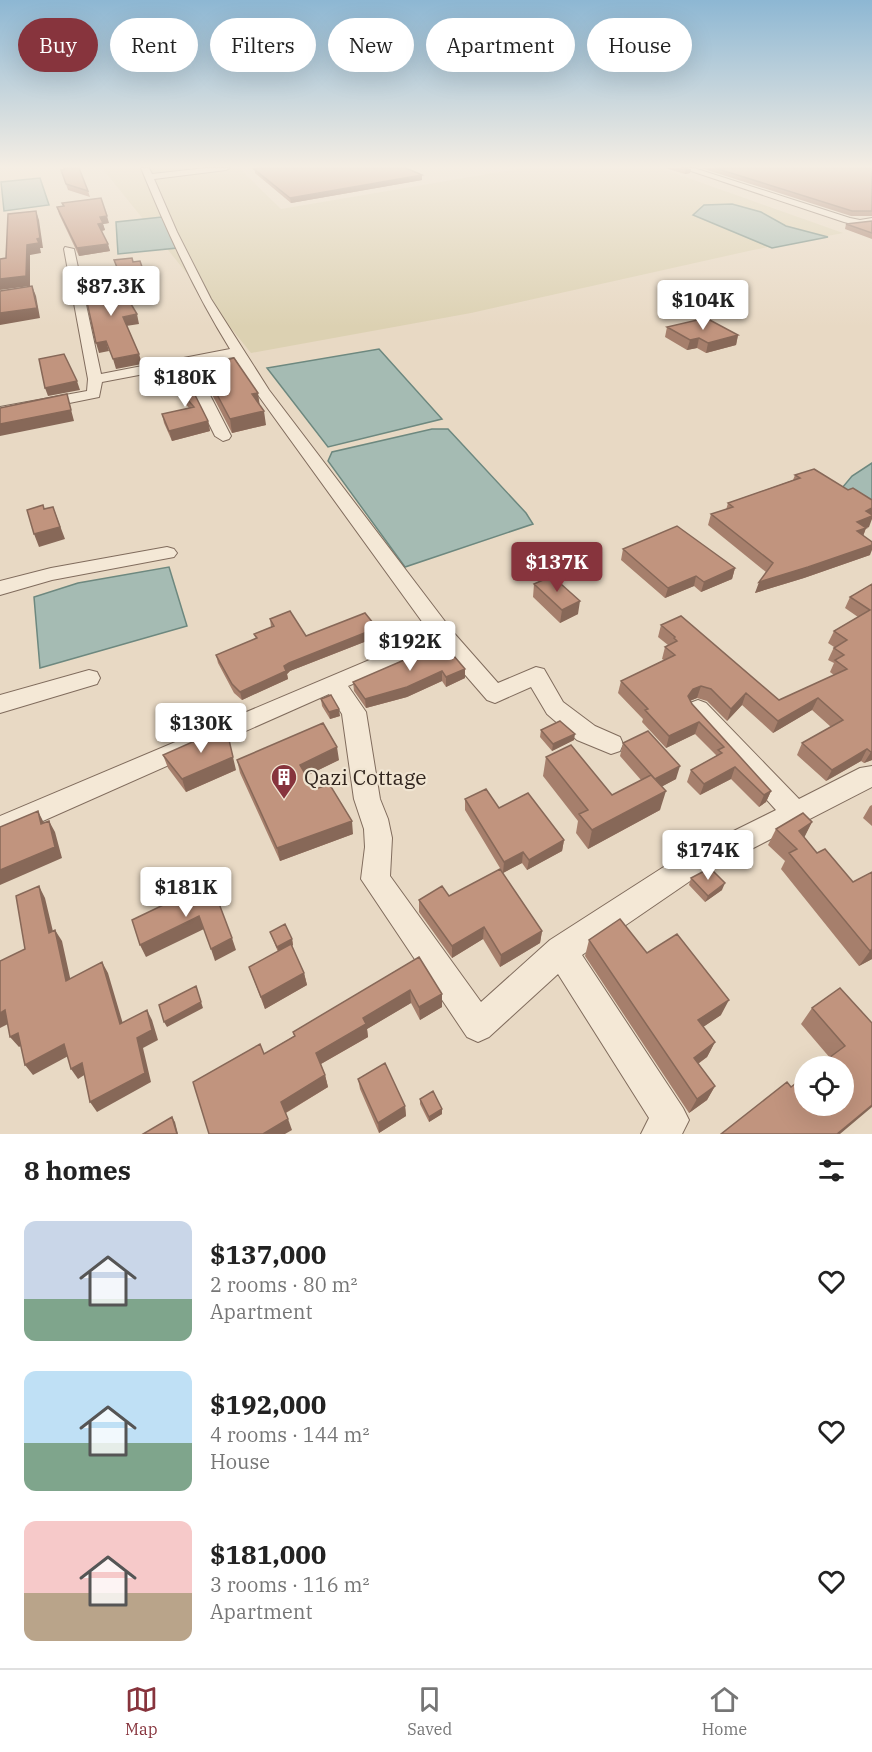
<!DOCTYPE html>
<meta charset="utf-8">
<style>
body{margin:0;font-family:"IBM Plex Serif",serif;background:#f2f2f2;color:#222;height:100vh;display:flex;flex-direction:column;font-size:22px;white-space:nowrap}
*{box-sizing:border-box;margin:0}
p{font-size:20px;color:#767676}
.icon{flex:none;width:33px;height:33px;fill:none;stroke:currentColor;stroke-width:2;stroke-linecap:round;stroke-linejoin:round}
.map{position:relative;height:1134px;overflow:hidden}
.panel{display:flex;flex-direction:column;background:#fff;flex:1}
.panel>*{flex:none}
.hud{position:absolute;left:18px;top:18px;width:837px;height:54px;display:flex;gap:12px}
.buttons{position:absolute;left:794px;top:1056px;display:grid;gap:12px}
.buttons a{display:grid;place-items:center;width:60px;height:60px;border-radius:50%;background:#fff;box-shadow:0 6px 24px #0002;font-size:30px}
.price{position:absolute;translate:-50% -51px;padding:0 14px;border-radius:6px;background:#fff;color:#222;font-size:20px;line-height:39px;filter:drop-shadow(0 2px 3px #0008)}
.price::after{content:'';position:absolute;left:50%;top:36px;width:18px;height:14px;margin-left:-9px;background:inherit;clip-path:polygon(0 0,100% 0,50% 100%)}
.price.on{background:#87343d;color:#fff}
ul{padding:0;list-style:none}
li{display:flex;align-items:center;gap:18px;height:150px;padding:0 24px}
li span{display:grid;place-items:center;flex:none;width:168px;height:120px;border-radius:12px;color:#555}
li>.icon{margin-inline-start:auto}
span .icon{width:72px;height:72px;fill:#fffc;stroke-width:1}
li b{font-size:26px}
h2{display:flex;justify-content:space-between;align-items:center;height:72px;padding:0 24px;font-size:26px}
.tag{padding:0 21px;border-radius:27px;background:#fff;box-shadow:0 6px 24px #0002;font-size:21px;line-height:54px}
.tag.on{background:#87343d;color:#fff}
.dock{display:flex;justify-content:space-around;align-items:center;height:84px;border-top:2px solid #e0e0e0;background:#fff;font-size:16px;color:#767676}
.dock a{display:grid;justify-items:center;gap:3px}
.dock .on{color:#87343d}
.map>svg:first-child{display:block}
.farmland{fill:#dcd1b2}
.water{fill:#a5bbb3;stroke:#6d887f;stroke-width:1.5}
.lines{fill:none;stroke-linecap:round;stroke-linejoin:round}
.minor-casing{stroke:#806c5d;stroke-width:2}
.minor{fill:#f4e8d6;fill-rule:evenodd}
.wall{fill:#a67f6c}
.shaded-wall{fill:#876858}
.building{fill:#c1947e;stroke:#876858;stroke-width:1.5}
.labels{text-anchor:middle;dominant-baseline:central;stroke-width:4.5;stroke-linejoin:round;paint-order:stroke}
.near-poi-label{font-size:21px;fill:#32261f;stroke:#f0e5d2;text-anchor:start}
</style>
<div class="map">
<svg width="872" height="1134" viewBox="0 0 872 1134">
<rect width="100%" height="100%" fill="#e8d9c4"/>
<!-- farmland -->
<path class="farmland" d="M102,168H239L281,209L524,168H660L843,233L753,250L471,313L251,353Z"/>
<!-- water -->
<path class="water" d="M40,178L49,205L4,211L1,182Z
M732,204L761,212L786,226L828,237L772,248L693,215L704,205Z
M162,217L177,248L118,254L116,222Z
M379,349L442,419L328,447L267,368Z
M432,429H448L526,513L533,524L405,567L328,461L332,452Z
M872,463V508L842,488L852,476Z
M169,567L187,626L40,668L34,597L78,583Z"/>
<g class="lines">
<!-- minor casing -->
<g class="minor-casing">
<path id="minor" d="M141,168H149L152,174L206,168H230L226,170L154,179L177,232L211,299L269,390L453,632L498,683L536,667L544,669L563,702L595,726L620,737L623,744L620,751L611,754L577,740L547,714L531,687L495,703L487,700L441,647L348,686L366,712L380,799L388,819L392,838L390,876L481,1002L550,940L673,861L776,810L690,715L686,709L690,703L698,700L706,703L799,799L860,768L872,766V787L693,879L582,955L683,1108L689,1120L682,1134H641L649,1118L558,974L489,1037L478,1042L467,1037L361,879L365,847L364,829L354,799L342,714L329,694L0,840V816L431,634L258,395L234,357L194,364L231,436L229,439L223,441L215,436L181,367L102,382L99,397L0,417V407L87,391L88,379L64,249L65,247L74,249L101,374L230,349C194,291 167,231 141,168Z
M682,168H694L850,218L860,220L872,218V224L860,226L844,222Z
M167,547L174,549L177,553L174,557L52,580L0,595V581L51,568Z
M89,670L97,672L100,678L97,684L0,713V695Z"/>
</g>
<!-- minor -->
<use href="#minor" class="minor"/>
</g>
<!-- wall -->
<path class="wall" d="M251,168H406L422,175V180L291,203L255,173V170Z
M665,168H688L691,169L690,173L685,174Z
M701,168H872V216H851Z
M61,170L88,191L90,197L68,190Z
M62,203L109,223L103,224L105,230L102,231L110,251L79,256L59,214L57,207L63,206Z
M872,221V239L845,229L846,224Z
M114,260L133,262L148,284L150,294L127,297L117,269Z
M667,327L738,335L736,345L706,353L697,348L687,350L665,337Z
M202,366L266,425L232,433L204,379Z
M170,379L208,421L210,431L172,441L164,423L162,414L189,408L172,388Z
M795,475L869,527L866,528L863,536L870,555L804,578L755,593L766,572L708,525L711,514L726,510L728,503L793,480Z
M623,549L735,568L732,579L701,592L694,586L665,598L621,560Z
M534,584L578,614L560,623L533,597Z
M872,584V760L864,763L861,761L826,781L797,755L802,743L831,727L812,710L773,733L742,705L727,721L707,701L697,698L690,701L692,704L771,791L766,802L759,807L731,779L700,795L687,782L691,770L716,756V755L695,734L666,748L642,722L643,719L618,693L621,681L664,660L662,659L665,647L668,645L658,637L661,625L779,700L834,675L830,672L834,663L828,660L834,647L828,643L834,631L858,617L845,608L850,597Z
M270,619L306,636L377,637L290,671L287,674L288,679L242,700L234,693L218,663L216,655L256,639L254,634L271,627Z
M425,651L465,678L446,687L442,681L407,697L366,708L354,691L353,682Z
M321,699L340,716L330,719L322,706Z
M541,730L574,740L552,751L540,737Z
M623,743L676,779L662,786L660,810L588,849L576,833L578,821L543,776L546,757L612,795L641,780L620,756Z
M163,755L236,770L186,792L168,768Z
M237,760H339L306,776L314,789L353,834L280,861L240,773Z
M465,799L499,808L564,840L562,851L527,870L522,863L503,873L465,810Z
M872,805V826L863,818L870,806Z
M812,822L804,837L817,853L853,882L872,872V959L859,966L781,869L785,861L768,845L776,829Z
M691,878L722,890L705,902L689,885Z
M449,896L542,931L540,943L500,967L483,939L452,958L419,912V900Z
M270,932L292,939L293,945L292,946L304,973L307,985L265,1009L249,967L278,952Z
M589,940L647,953L721,1015L703,1027L715,1042L707,1057L698,1064L715,1086L707,1100L689,1113L585,956Z
M419,957L442,1007L420,1020L411,1003L367,1029L368,1037L321,1064L325,1075L328,1087L286,1113L292,1130L264,1054L294,1036L293,1032Z
M840,988L872,1107L801,1024L812,1008Z
M358,1079L405,1106L406,1116L379,1133L360,1089Z
M420,1099L442,1109V1114L429,1122L420,1104Z"/>
<!-- shaded-wall -->
<path class="shaded-wall" d="M686,169H691L690,173L685,174Z
M422,175V180L291,203L290,198Z
M36,211L39,220L43,248H40L41,253L30,255V286L0,290V279L27,245L37,239Z
M107,216L109,223L103,224L105,230L100,231L98,224L100,217Z
M108,244L110,251L79,256L77,248Z
M148,284L150,294L127,297L125,287Z
M32,286L36,296L40,318L0,325V313Z
M137,314L139,324L126,326L123,317Z
M738,335L736,345L706,353L708,343Z
M699,338L697,348L687,350L690,340Z
M106,341L109,351L99,353L96,343Z
M139,354L142,364L116,369L113,359Z
M77,381L80,390L48,396L45,388Z
M258,393L260,407L252,394Z
M67,394L74,421L0,436V424Z
M264,411L266,425L232,433L230,419Z
M208,421L210,431L172,441L169,431Z
M53,507L65,539L39,547L34,534Z
M872,508V519L869,527L853,533L857,522L866,511Z
M866,528L862,539L857,531Z
M872,545V550L870,555L804,578L755,593L759,582Z
M735,568L732,579L701,592L704,582Z
M696,576L694,586L665,598L668,588Z
M580,601L578,614L560,623L562,610Z
M377,628V637L290,671L287,674L288,679L242,700L240,692L289,663Z
M465,669V678L446,687V677Z
M442,671V681L407,697L366,708L365,699Z
M701,686L697,698L689,701L688,696L693,689Z
M746,693L742,705L727,721L731,709Z
M818,698L812,710L773,733L778,721Z
M339,709L340,716L330,719L329,712Z
M699,722L695,734L666,748L669,736Z
M226,727L236,770L186,792L182,779Z
M575,734L574,740L552,751L553,744Z
M337,747L339,760L302,778L300,765Z
M867,749L861,761L826,781L832,770Z
M872,751V760L864,763L871,752Z
M680,766L676,779L652,792L655,779Z
M735,767L731,779L700,795L704,784Z
M666,791L660,810L588,849L592,830Z
M771,791L766,802L759,807L764,795Z
M38,811L44,823L41,824Z
M49,821L55,832L62,858L0,885V870Z
M352,821L353,834L280,861L277,848Z
M812,822L804,838L799,831Z
M564,840L562,851L527,870L529,860Z
M523,852L522,863L503,873L504,862Z
M725,883L722,890L705,902L708,896Z
M39,886L45,898L56,944L49,933Z
M199,916L204,929L146,957L140,945Z
M484,927L483,939L452,958V946Z
M55,930L62,941L73,991L66,981Z
M542,931L540,943L500,967L501,955Z
M232,938L236,950L215,961L211,949Z
M292,939L293,945L279,953L277,947Z
M872,949V959L859,966L870,951Z
M102,962L108,973L126,1034L120,1024Z
M304,973L307,985L265,1009L261,997Z
M196,986L203,1008L167,1027L164,1022Z
M410,990L411,1003L367,1029L368,1037L319,1065L316,1053L363,1018Z
M442,994V1007L420,1020L419,1007Z
M729,1000L721,1015L691,1035L698,1020Z
M5,1010L14,1021L0,1028V1013Z
M147,1010L152,1020L158,1040L143,1048L151,1082L97,1112L90,1102L137,1038Z
M18,1033L26,1043L19,1047L10,1037Z
M715,1042L707,1057L686,1072L694,1058Z
M64,1044L72,1054L33,1075L25,1065Z
M82,1063L89,1072L78,1079L71,1069Z
M325,1075L328,1087L285,1113L281,1102Z
M715,1086L707,1100L689,1113L697,1099Z
M872,1105V1107L840,1134H837Z
M405,1106L406,1116L379,1133L378,1123Z
M442,1109V1114L429,1122V1117Z
M172,1117L175,1122L178,1134H177Z
M288,1119L292,1130L285,1134H263Z"/>
<!-- building -->
<path class="building" d="M64,168H79L88,191L66,184L61,170H64Z
M258,168H406L422,175L290,198L254,169Z
M715,168H872V211H852Z
M101,198L107,216L100,217L103,223L98,224L108,244L77,248L57,207L64,206L62,203Z
M36,211L40,238L37,239L39,243L27,245L26,276L0,279V259L6,258L8,214Z
M872,221V233L846,224Z
M132,258L133,262L140,261L148,284L125,287L114,260Z
M116,279L137,314L123,317L139,354L113,359L106,341L96,343L83,284Z
M32,286L37,308L0,313V291Z
M706,318L738,335L708,343L699,338L690,340L667,327Z
M64,354L77,381L45,388L39,359Z
M234,358L258,393L252,394L264,411L230,419L202,366Z
M185,375L208,421L169,431L162,414L194,407L170,379Z
M67,394L71,410L0,424V408Z
M814,469L848,490L853,488L872,500V508L866,511L872,515V516L857,522L866,528L857,531L872,542V545L808,567L759,582L773,563L711,514L733,507L728,503L800,478L795,475Z
M43,505L44,509L53,507L60,527L34,534L27,510Z
M677,526L735,568L704,582L696,576L668,588L623,549Z
M552,576L580,601L562,610L534,584Z
M872,584V751L871,752L867,749L832,770L802,743L843,720L818,698L778,721L746,693L731,709L711,689L701,686L693,689L688,696L692,704L771,791L764,795L735,767L704,784L691,770L722,753L718,750L724,747L699,722L669,736L645,710L648,709L621,681L675,655L665,647L677,641L674,638L675,637L661,625L681,616L779,700L847,669L835,660L844,655L834,648L847,640L834,631L870,610L850,597Z
M290,611L306,636L365,613L377,628L289,663L284,666L286,671L240,692L232,684L216,655L257,638L254,634L274,626L270,619Z
M442,642L465,669L446,677L442,671L407,687L365,699L353,682L425,651Z
M331,695L339,709L329,712L321,699Z
M560,721L575,734L553,744L541,730Z
M323,723L337,747L300,765L314,789L330,785L352,821L277,848L237,760Z
M226,727L233,757L182,779L163,755Z
M648,731L680,766L655,779L623,743Z
M571,745L612,795L651,775L666,791L592,830L579,814L588,810L546,757Z
M486,789L499,808L528,793L564,840L529,860L523,852L504,862L465,799Z
M38,811L41,824L49,821L55,847L0,870V827Z
M803,813L812,822L799,831L817,853L825,849L853,882L872,872V949L870,951L789,853L797,849L776,829Z
M710,868L725,883L708,896L691,878Z
M500,869L542,931L501,955L484,927L452,946L419,900L442,886L449,896Z
M212,885L232,938L211,949L199,916L140,945L132,920L184,895L185,898Z
M39,886L49,933L55,930L66,981L102,962L120,1024L147,1010L152,1030L137,1038L145,1073L90,1102L82,1063L71,1069L64,1044L25,1065L18,1033L10,1037L5,1010L0,1013V961L25,949L16,896Z
M620,919L647,953L677,934L729,1000L698,1020L715,1042L694,1058L715,1086L697,1099L589,940Z
M285,924L292,939L277,947L270,932Z
M291,944L304,973L261,997L249,967Z
M419,957L442,994L419,1007L410,990L363,1018L366,1024L316,1053L325,1075L281,1102L288,1119L263,1134H209L193,1082L260,1044L264,1054L295,1036L293,1032Z
M196,986L201,1002L164,1022L159,1005Z
M840,988L872,1023V1105L837,1134H721L787,1082L791,1087L804,1077V1106H843V1066H818L845,1046L812,1008Z
M385,1063L405,1106L378,1123L358,1079Z
M433,1091L442,1109L429,1117L420,1099Z
M172,1117L177,1134H143Z"/>
<!-- sky -->
<linearGradient id="sky" x2="0" y2="1"><stop stop-color="#8db7d3"/><stop offset="0.51" stop-color="#f5eee4"/><stop offset="1" stop-color="#f5eee4" stop-opacity="0"/></linearGradient>
<rect width="872" height="327" fill="url(#sky)"/>
<!-- icons -->
<defs>
<g id="building-pin" transform="scale(1.35)"><path d="M0 17L-7.5 6A9.5 9.5 0 1 1 7.5 6Z" fill="#87343d" stroke="#f0e5d2"/><path d="M-4-6H4V6H1V3H-1V6H-4ZM-2.5-4.3h1.7v1.8h-1.7ZM.8-4.3h1.7v1.8H.8ZM-2.5-1h1.7V.8h-1.7ZM.8-1h1.7V.8H.8Z" fill="#fff"/></g>
</defs>
<g fill-rule="evenodd">
<use href="#building-pin" x="284" y="777"/>
</g>
<g class="labels">
<!-- near-poi labels -->
<g class="near-poi-label">
<text x="304" y="777">Qazi Cottage</text>
</g>
</g>
</svg>
<div class="buttons">
<a><svg class="icon" aria-label="locate" viewBox="0 0 24 24"><circle cx="12" cy="12" r="6"/><path d="M12 2v4M12 18v4M2 12h4M18 12h4"/></svg></a>
</div>
<b class="price" style="left:111px;top:317px">$87.3K</b>
<b class="price" style="left:703px;top:331px">$104K</b>
<b class="price" style="left:185px;top:408px">$180K</b>
<b class="price on" style="left:557px;top:593px">$137K</b>
<b class="price" style="left:410px;top:672px">$192K</b>
<b class="price" style="left:201px;top:754px">$130K</b>
<b class="price" style="left:708px;top:881px">$174K</b>
<b class="price" style="left:186px;top:918px">$181K</b>
<div class="hud">
<a class="tag on">Buy</a>
<a class="tag">Rent</a>
<a class="tag">Filters</a>
<a class="tag">New</a>
<a class="tag">Apartment</a>
<a class="tag">House</a>
</div>
</div>
<section class="panel">
<h2>8 homes<svg class="icon" aria-label="filters" viewBox="0 0 24 24"><path d="M4 7h16M4 17h16"/><circle cx="9" cy="7" r="2"/><circle cx="15" cy="17" r="2"/></svg></h2>
<ul>
<li><span style="background:linear-gradient(#c9d6e8 65%,#7fa58c 0)"><svg class="icon" aria-label="home" viewBox="0 0 24 24"><path d="M3 11l9-7 9 7M6 9v11h12V9"/></svg></span><div><b>$137,000</b><p>2 rooms · 80 m²</p><p>Apartment</p></div><svg class="icon" aria-label="heart" viewBox="0 0 24 24"><path d="M12 20l-8-8c-3-5 5-10 8-4 3-6 11-1 8 4z"/></svg></li>
<li><span style="background:linear-gradient(#bfe0f5 60%,#7fa58c 0)"><svg class="icon" aria-label="home" viewBox="0 0 24 24"><path d="M3 11l9-7 9 7M6 9v11h12V9"/></svg></span><div><b>$192,000</b><p>4 rooms · 144 m²</p><p>House</p></div><svg class="icon" aria-label="heart" viewBox="0 0 24 24"><path d="M12 20l-8-8c-3-5 5-10 8-4 3-6 11-1 8 4z"/></svg></li>
<li><span style="background:linear-gradient(#f6c9c9 60%,#b9a48a 0)"><svg class="icon" aria-label="home" viewBox="0 0 24 24"><path d="M3 11l9-7 9 7M6 9v11h12V9"/></svg></span><div><b>$181,000</b><p>3 rooms · 116 m²</p><p>Apartment</p></div><svg class="icon" aria-label="heart" viewBox="0 0 24 24"><path d="M12 20l-8-8c-3-5 5-10 8-4 3-6 11-1 8 4z"/></svg></li>
</ul>
</section>
<nav class="dock">
<a class="on"><svg class="icon" aria-label="map" viewBox="0 0 24 24"><path d="M3 6l6-2 6 2 6-2v14l-6 2-6-2-6 2zM9 4v14M15 6v14"/></svg>Map</a>
<a><svg class="icon" aria-label="saved" viewBox="0 0 24 24"><path d="M7 4h10v16l-5-4-5 4z"/></svg>Saved</a>
<a><svg class="icon" aria-label="home" viewBox="0 0 24 24"><path d="M3 11l9-7 9 7M6 9v11h12V9"/></svg>Home</a>
</nav>
